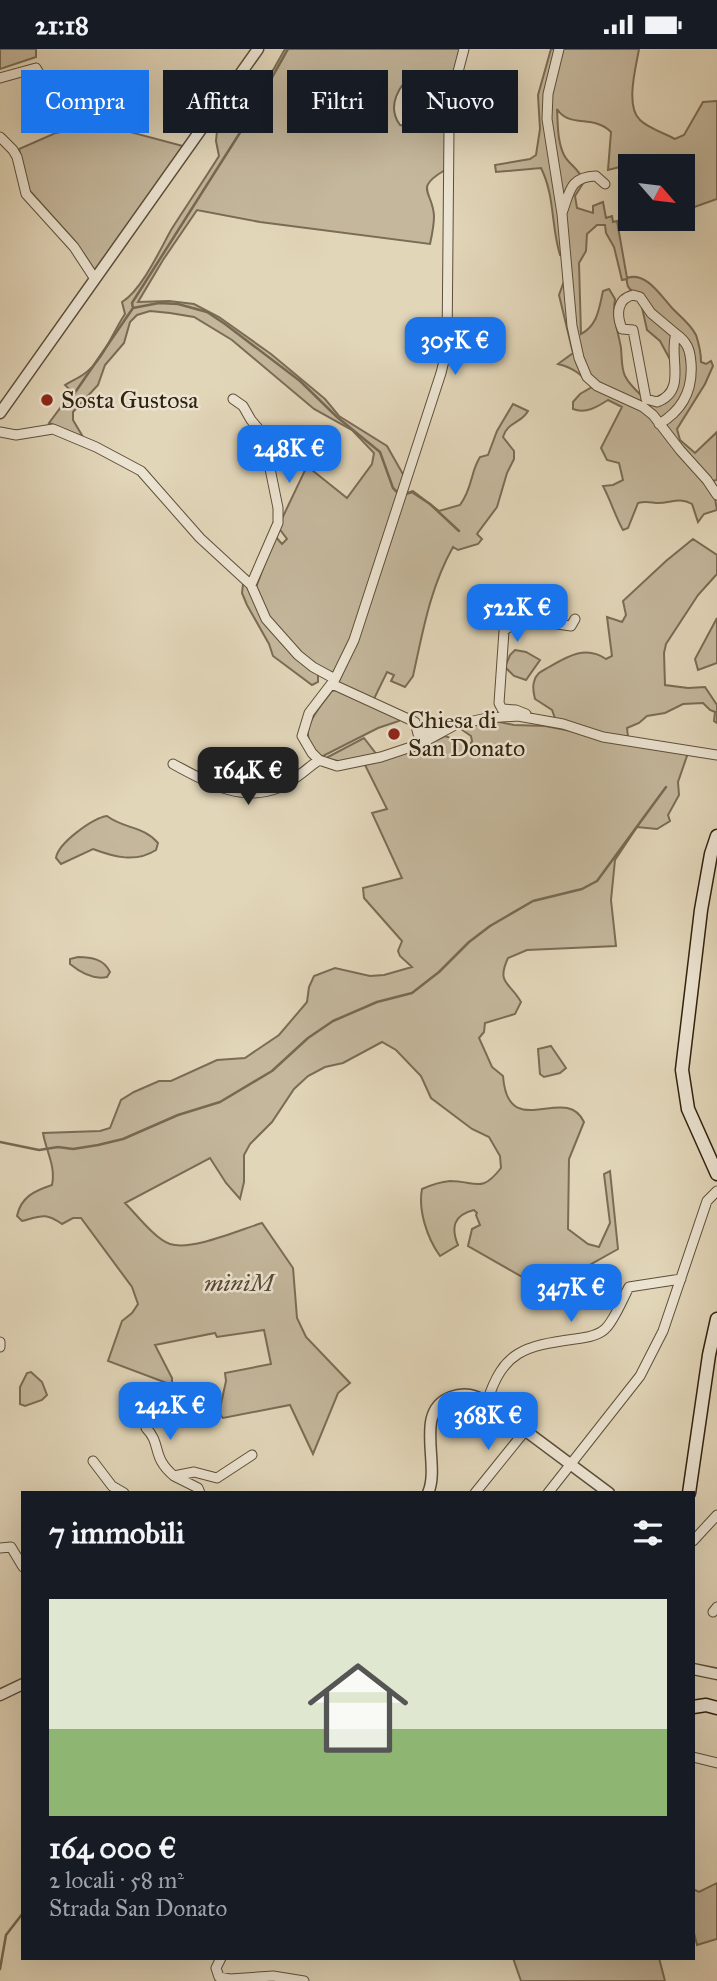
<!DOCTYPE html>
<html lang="it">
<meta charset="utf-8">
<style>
body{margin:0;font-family:"IM FELL Great Primer",serif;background:#20242c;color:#f1f3f6;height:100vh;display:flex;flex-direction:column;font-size:26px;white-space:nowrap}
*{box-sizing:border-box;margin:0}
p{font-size:23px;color:#9ea1a6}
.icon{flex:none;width:38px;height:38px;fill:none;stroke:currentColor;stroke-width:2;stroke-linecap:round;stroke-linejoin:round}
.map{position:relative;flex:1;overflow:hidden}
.details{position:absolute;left:21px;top:1442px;width:674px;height:469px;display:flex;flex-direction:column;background:#171b24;border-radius:0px;box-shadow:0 7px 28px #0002}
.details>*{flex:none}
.guide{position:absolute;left:21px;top:21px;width:676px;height:63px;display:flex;gap:14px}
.needle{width:46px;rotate:118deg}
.buttons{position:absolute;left:618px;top:105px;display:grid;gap:14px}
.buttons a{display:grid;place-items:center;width:77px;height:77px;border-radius:0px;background:#171b24;box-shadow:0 7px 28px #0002;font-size:35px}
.price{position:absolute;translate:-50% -60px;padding:0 16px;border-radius:14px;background:#1a73e8;color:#fff;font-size:23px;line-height:46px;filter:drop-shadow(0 2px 4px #0008)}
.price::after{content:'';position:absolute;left:50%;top:42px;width:21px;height:16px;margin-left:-10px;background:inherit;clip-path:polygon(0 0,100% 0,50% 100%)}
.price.on{background:#222;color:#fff}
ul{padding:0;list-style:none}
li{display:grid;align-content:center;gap:14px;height:371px;padding:0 28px}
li+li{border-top:2px solid #363941}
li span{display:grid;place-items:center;height:217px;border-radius:0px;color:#555}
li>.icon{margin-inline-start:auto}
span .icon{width:126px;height:126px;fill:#fffc;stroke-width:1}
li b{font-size:30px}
h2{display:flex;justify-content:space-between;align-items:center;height:84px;padding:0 28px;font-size:30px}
.tag{padding:0 24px;border-radius:0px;background:#171b24;box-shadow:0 7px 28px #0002;font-size:24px;line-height:63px}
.tag.on{background:#1a73e8;color:#fff}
.status{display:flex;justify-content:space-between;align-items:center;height:49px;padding:0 35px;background:#171b24;direction:ltr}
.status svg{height:19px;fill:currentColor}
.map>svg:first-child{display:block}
.green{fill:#c4b79c;stroke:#7a6c55;stroke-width:2;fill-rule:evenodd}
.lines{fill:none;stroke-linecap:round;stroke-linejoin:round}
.stream{stroke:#776952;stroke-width:2.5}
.minor-casing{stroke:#5d4f39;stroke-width:11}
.tertiary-casing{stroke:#5d4f39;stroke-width:13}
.secondary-casing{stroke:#31220e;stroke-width:15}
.minor{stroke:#ece4d2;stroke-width:9}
.tertiary{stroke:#ece4d2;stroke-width:10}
.secondary{stroke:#ece4d2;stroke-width:12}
.poi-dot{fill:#8f2418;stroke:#ece4d2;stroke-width:2.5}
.labels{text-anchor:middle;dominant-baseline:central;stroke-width:5;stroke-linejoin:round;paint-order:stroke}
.poi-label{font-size:24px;fill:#31220e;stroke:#ece4d2;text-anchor:start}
.park-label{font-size:24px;font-style:italic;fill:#564732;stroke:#ece4d2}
</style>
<div class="status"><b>21:18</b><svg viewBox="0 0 49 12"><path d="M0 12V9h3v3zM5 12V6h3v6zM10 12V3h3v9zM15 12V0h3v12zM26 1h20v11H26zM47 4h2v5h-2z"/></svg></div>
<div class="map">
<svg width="717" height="1932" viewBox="0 0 717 1932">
<rect width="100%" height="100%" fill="#e2d6b9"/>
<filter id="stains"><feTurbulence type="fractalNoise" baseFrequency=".00286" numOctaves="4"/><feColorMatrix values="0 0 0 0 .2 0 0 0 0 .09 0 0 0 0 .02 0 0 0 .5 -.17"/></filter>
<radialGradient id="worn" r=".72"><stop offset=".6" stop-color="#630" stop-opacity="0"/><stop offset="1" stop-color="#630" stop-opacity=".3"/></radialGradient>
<!-- green -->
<path class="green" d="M0,0H36V8L0,20Z
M285,0H461L452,35L415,23C399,36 386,57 400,76C417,80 427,68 446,71L445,121C413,140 433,142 434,167C434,177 432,186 430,195L260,173L197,161L163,211L138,253L169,252L194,255L219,268L271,305L325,350L339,367L387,397L404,427L348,601L335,624L314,618L270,572L255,541L275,487L282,495L287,490L278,478L307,417L347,449L372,415L374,404L352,381L314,360L232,291L194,268L170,264L150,262L137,266L130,273L124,294L105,316L98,336L73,363V371L83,388L49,374L72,343L65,336C71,332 79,329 84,325C104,311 112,284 125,265L122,253C141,242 160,201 171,181C187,156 204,131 219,107L216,92L217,82L224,75L238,76L251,60Z
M551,0H639C636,18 625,57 640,71C648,79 664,84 675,90L684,86L703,53L717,52V150L683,162L682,117H630V141L625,134L620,118L608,121L611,83C593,65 570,80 557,60C558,74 557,92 564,106C569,116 578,118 584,133L575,147L577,159L593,164V157L603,153L606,169L612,167L613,173L617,172L627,229C647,222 662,249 674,261C682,269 691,276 696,286C699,295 701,304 701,313L706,315L711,312L713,317L705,335L677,380L680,391L695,404L717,383V431L712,432L717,461L704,465L698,473L692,455C679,447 669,455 656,454C648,453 645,452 638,454L628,479L623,481C615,467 611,452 603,437L613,436L623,431L619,414L607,411L601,399L622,358L608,351C597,358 586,365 573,360V353L580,345L592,338C582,326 574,319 558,315L573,304L559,246L569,218L567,207L560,206C551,177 555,147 541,119L496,123L495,116L530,110L536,106L540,80L538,46ZM597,176H605L606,184L614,198L622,231L627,230C626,239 631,242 639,245L647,281L660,292L673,316L671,346L647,352C639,344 630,337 625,327C621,318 622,309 621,299C618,281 612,269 615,250L609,240L603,242C599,259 598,276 581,285L579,214L586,202L587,185Z
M85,71L183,97L96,223L74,191L29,141L19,100Z
M513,355L528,362C522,374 507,373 503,388L514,402V410L507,424L497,458L477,485L482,490L478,495L458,501L453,498C430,539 423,582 413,627L405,638L391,632L394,626L387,623L373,652L338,634L360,585L406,444L413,442L439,462L460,456C473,438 470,424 480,408L488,406L497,382Z
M693,490L717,506V525L698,546L666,595L664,604L665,636L688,639L705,638L717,656V674L714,672L715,663L710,661L703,654L683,655L665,664L647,667L639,674L627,679L628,688L605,686L556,672L552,661L535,650C534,645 532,639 534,633C536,624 542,622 549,618C568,607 586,596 606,610L612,607L607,568L622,573L626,566L623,552L666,512Z
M245,534L263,567L318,624V633L312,636L273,607L269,595L247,556L242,544L243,535Z
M717,569V614L698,621L695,610Z
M515,601L526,603L540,611L526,631L514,627L505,618L510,606Z
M336,641L400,670L399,672L378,679L321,708C293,685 316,663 332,642Z
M495,672L514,676L545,677L688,704L678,733L679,746L668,766L670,772L657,780L637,778L615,811L611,851L616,897L527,901L508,909C496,935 510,933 521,953L515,965L485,974L484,983L479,989L492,1018L503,1027C508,1095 566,1033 584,1073L569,1110L568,1180L588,1195L599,1198L610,1174L604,1125L610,1122L618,1200L545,1241L468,1197L472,1180L480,1176L476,1166L477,1164L474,1161C453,1166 451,1179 458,1196L440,1207C427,1189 418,1161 422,1140C431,1136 440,1133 450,1132C476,1132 481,1145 501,1119L500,1107L489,1088L472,1080L431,1049L421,1027L396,1001L382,993L343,1014L325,1018L308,1027L294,1040L272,1073L250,1095L244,1106V1133L240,1150L226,1134L210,1109L125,1154C136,1165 156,1191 170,1195C192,1202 239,1181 262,1174L293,1219L297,1269L306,1288L350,1334L338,1344L313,1405L290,1356L223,1369L219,1364L226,1332L225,1324L271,1315L264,1281L217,1288L215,1284L155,1296L172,1329V1336L108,1312L122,1272L132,1264L138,1255L132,1238L81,1169H73L62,1175C45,1163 41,1167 22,1172L17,1167C21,1148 34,1142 52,1136C56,1117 46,1102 43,1084L100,1082L110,1079L121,1051L134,1043L159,1032H171L217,1011L245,1009L279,986L307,953L309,938L314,927L335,919L370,927L384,926L412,918L400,907L398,902L402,892L364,849L363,839L402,829L372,764L387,760L364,714L417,701L445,687L470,696L472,692L471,687L461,680Z
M364,689L377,706C360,710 342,716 326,709Z
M107,767C124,780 144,777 158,794L156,801C136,814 114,808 93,800L61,815L56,809C58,794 93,769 107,767Z
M78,908C91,908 104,910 110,923L107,928C93,931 81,924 70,915V910Z
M551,997L566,1019L560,1024L544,1028L540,1025L538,1000Z
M31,1323L42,1333L47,1346L42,1351L25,1357L20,1355V1338L27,1324Z
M717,1834V1890L697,1896L693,1880V1840L699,1843Z
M513,1909H659L665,1932H521Z"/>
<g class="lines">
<!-- stream -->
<path class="stream" d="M133,259L132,254L248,71L288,0
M74,345L133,259L159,254L178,255L207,263L225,275L300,332L337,368L380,403L393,439L397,443
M406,445L412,443L430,455L459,482
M0,1093L39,1101L58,1098L73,1100L98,1096L123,1090L178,1066L220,1053L272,1022L308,989L333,972L377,953L412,944L439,923L469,893L490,877L533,852L582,840L597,832L666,738
M0,1920L6,1886L23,1864"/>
<!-- minor casing -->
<g class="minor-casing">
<path id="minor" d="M464,0L450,53L449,80L447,300L441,324L354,591L335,630L309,664L302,687L312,704L319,711L337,717L381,708L420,695L455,676L487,669L518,667L563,675L603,688L717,706
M559,0L548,45L547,70L562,165L572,277L579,309L587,328L597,337L643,358L653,366L680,401L707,431L717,446
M0,29L36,19L47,38C39,46 34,53 36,65C43,71 54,72 58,79
M0,88L13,101L17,108L26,145L74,198L95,230
M562,164C570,143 569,128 596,127L605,135
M233,350L243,357L251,371L263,385L278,459V474L251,536
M659,375C683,361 693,341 691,314C690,300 687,293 676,285C668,307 688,342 657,353L646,350L633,281L622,280C616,265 617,250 633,246L640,248L651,264L676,285
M0,383L16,386L53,380L96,398L141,422L200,489L251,536L266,570L298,606L313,618L335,630
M332,635L415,673L418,685L437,683
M526,665L516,661L502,660L499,654L504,582C515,570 556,575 571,577L575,570
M173,715C205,732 240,754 278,739C292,734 306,720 319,711
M0,1293V1298
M487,1353C503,1302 524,1297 575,1290C584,1289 598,1287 605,1280C614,1272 623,1249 629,1238L681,1230
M146,1379C162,1395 151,1408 174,1427
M93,1412L112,1437L124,1444
M200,1444L198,1439L174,1427L194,1423L217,1429L252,1406
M475,1444L525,1382
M548,1444L640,1327L663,1282L707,1152L717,1142
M693,1492L717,1466
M0,1499L11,1498L23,1518
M713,1563L717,1558
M693,1708L717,1714
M221,1909L216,1919L219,1928L230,1930L273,1927L304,1932"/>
</g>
<!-- tertiary casing -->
<g class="tertiary-casing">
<path id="tertiary" d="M0,364L258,0
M428,1444C441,1416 413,1362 451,1348C465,1343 474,1346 487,1353L609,1444
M693,1620L717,1625
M0,1646L23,1635"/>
</g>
<!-- secondary casing -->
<g class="secondary-casing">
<path id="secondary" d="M717,787L711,805L701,861L682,1021L688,1060L717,1125
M689,1444L709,1306L717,1270
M693,1658L706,1656L717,1659"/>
</g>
<!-- minor -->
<use href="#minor" class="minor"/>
<!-- tertiary -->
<use href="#tertiary" class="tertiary"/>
<!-- secondary -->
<use href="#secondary" class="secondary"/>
</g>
<!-- markers -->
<g class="poi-dot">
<circle cx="47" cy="351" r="7"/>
<circle cx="394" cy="685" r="7"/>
</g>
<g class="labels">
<!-- poi labels -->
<g class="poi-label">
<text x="61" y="351">Sosta Gustosa</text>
<text x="408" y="671">Chiesa di<tspan x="408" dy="28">San Donato</tspan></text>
</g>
<!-- park labels -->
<g class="park-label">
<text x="239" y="1234">miniM</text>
</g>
</g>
<rect width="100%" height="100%" filter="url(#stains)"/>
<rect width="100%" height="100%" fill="url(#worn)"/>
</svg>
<div class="buttons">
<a><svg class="needle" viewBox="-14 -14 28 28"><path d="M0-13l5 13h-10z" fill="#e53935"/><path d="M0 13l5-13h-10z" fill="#9ea1a6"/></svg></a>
</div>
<b class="price" style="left:455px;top:328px">305K €</b>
<b class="price" style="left:289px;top:436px">248K €</b>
<b class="price" style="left:517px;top:595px">522K €</b>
<b class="price on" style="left:248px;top:758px">164K €</b>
<b class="price" style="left:571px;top:1275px">347K €</b>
<b class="price" style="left:170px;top:1393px">242K €</b>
<b class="price" style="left:488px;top:1403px">368K €</b>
<div class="guide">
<a class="tag on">Compra</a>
<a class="tag">Affitta</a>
<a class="tag">Filtri</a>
<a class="tag">Nuovo</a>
</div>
<section class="details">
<h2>7 immobili<svg class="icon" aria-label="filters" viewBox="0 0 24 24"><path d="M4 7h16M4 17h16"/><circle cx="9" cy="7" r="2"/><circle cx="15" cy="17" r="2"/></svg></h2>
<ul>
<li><span style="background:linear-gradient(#dfe7d0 60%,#8fb573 0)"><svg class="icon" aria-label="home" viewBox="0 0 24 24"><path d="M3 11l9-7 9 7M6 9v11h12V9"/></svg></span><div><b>164 000 €</b><p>2 locali · 58 m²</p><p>Strada San Donato</p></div></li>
</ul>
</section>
</div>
